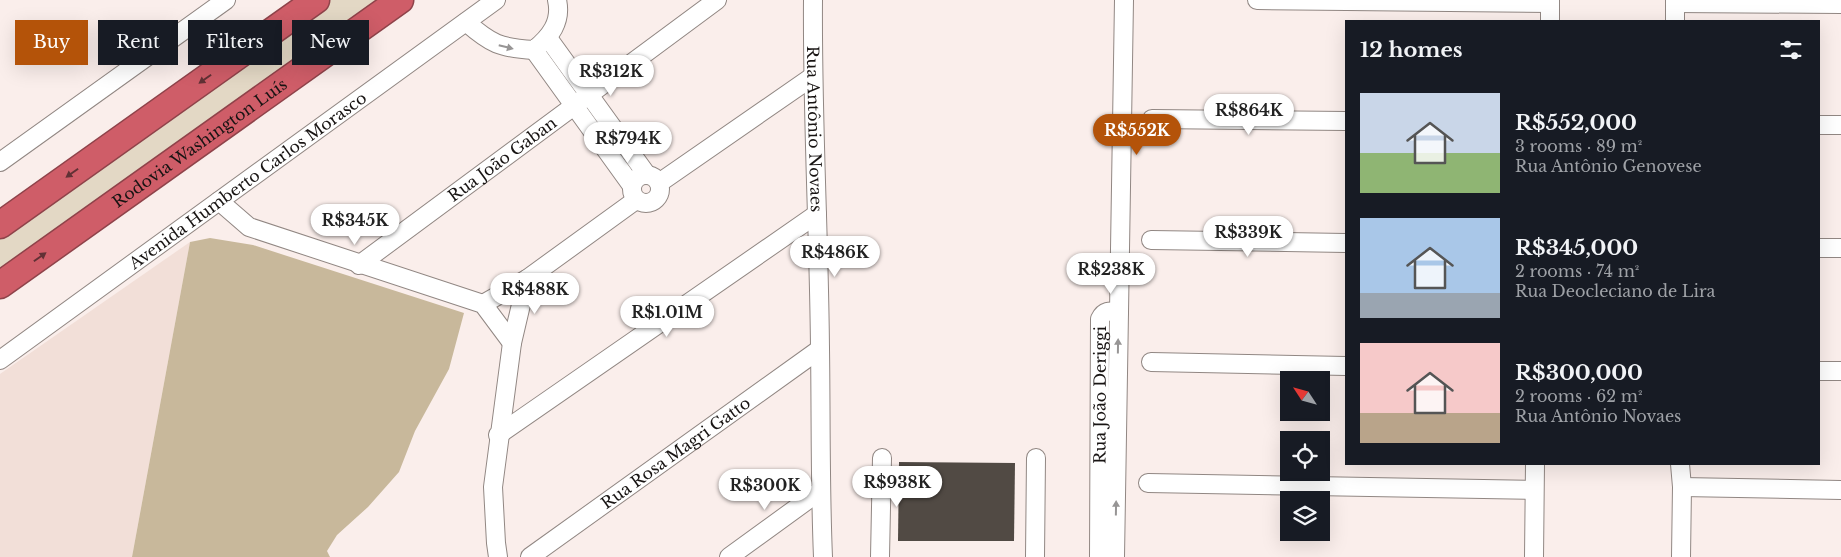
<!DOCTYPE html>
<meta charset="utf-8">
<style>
body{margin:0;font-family:"Libre Baskerville",serif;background:#242831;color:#f1f3f6;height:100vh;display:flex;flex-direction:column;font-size:19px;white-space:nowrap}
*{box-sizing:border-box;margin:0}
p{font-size:16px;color:#9ea1a6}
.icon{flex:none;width:28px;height:28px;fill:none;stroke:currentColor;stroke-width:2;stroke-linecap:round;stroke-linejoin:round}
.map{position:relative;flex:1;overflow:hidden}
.side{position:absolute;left:1345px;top:20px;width:475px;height:445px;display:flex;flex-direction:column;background:#171b24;border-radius:0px;box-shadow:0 5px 20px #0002}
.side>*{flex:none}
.top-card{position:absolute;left:15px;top:20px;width:475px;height:45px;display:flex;gap:10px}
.needle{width:32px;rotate:306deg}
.buttons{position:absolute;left:1280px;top:371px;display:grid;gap:10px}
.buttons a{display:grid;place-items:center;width:50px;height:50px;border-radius:0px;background:#171b24;box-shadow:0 5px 20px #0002;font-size:25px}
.price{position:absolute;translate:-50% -42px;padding:0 11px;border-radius:18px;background:#fff;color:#222;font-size:16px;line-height:32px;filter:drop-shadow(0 1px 2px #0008)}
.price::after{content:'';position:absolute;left:50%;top:30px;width:15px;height:11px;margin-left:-8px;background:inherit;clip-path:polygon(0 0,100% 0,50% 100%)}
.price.on{background:#b45309;color:#fff}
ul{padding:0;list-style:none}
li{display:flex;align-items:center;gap:15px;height:125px;padding:0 15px}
li span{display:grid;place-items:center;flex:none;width:140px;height:100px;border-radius:0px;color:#555}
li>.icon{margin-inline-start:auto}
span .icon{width:60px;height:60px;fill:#fffc;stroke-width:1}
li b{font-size:21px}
h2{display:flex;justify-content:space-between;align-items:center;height:60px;padding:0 15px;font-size:21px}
.chip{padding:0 18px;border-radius:0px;background:#171b24;box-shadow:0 5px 20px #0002;font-size:18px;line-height:45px}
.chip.on{background:#b45309;color:#fff}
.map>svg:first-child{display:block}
.built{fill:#f2dfd8}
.green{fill:#e3d8c5}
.forest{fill:#c8b89b}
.building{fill:#514a44}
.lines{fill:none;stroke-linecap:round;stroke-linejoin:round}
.minor-casing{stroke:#918783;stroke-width:20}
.highway-casing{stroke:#8f434a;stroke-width:29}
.minor{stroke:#fff;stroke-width:18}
.highway{stroke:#cf5d68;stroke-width:26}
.oneway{fill:#979595}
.oneway2{fill:#613135}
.labels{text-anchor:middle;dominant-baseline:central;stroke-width:5;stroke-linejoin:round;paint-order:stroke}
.street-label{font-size:16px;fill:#181413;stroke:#fefefe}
</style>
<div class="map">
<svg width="1841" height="557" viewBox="0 0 1841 557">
<rect width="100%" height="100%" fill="#faeeeb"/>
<!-- built -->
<path class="built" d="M190,242L132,557H0V374Z"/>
<!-- green -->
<path class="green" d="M329,0H380L0,271V234Z"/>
<!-- forest -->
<path class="forest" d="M210,238L253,245L464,313L449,369L415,431L399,472L368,507L337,535L327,551L330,557H132L190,242Z"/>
<!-- building -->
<path class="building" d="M899,462L1015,463L1014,541H898Z"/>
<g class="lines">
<!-- minor casing -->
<g class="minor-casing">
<g id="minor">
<path id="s1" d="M813,0C812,116 819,232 820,349C821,418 820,487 823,557"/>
<path d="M1257,0L1550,3"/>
<path d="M1675,3L1841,4"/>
<path d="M1550,21V0"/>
<path d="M1675,21V0"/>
<path d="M466,22C491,44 500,48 534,50C550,37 562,22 557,0"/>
<path d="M548,38L647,175"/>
<path d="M534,50L632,186"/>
<path d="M1152,119L1346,121"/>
<path d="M1819,125H1841"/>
<path d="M0,162L226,0"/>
<circle cx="646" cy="189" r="14"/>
<path d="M659,183L812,77"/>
<path d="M219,201L249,227L483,304L512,343"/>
<path d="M1151,240L1346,243"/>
<path d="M1819,248H1841"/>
<path id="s2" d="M359,265L717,0"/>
<path d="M483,304L527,279L636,200"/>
<path d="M1119,312L1124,0"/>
<path id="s3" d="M0,360L496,0"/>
<path d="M1151,362L1346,366"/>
<path d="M1819,371H1841"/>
<path d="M498,435L817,214"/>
<path d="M1680,464L1682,487L1681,557"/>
<path d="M1148,483L1534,490"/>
<path d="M1682,487L1841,490"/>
<path d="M498,557L496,543L493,487L512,343L527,279"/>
<path id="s4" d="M530,557L820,349"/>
<path d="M729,557L820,491"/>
<path d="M880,557L882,458"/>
<path d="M1035,557L1036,458"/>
<path id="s5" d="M1099,557L1100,319C1104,310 1110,311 1119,312L1115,557"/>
<path d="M1534,557L1535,464"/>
</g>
</g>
<!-- highway casing -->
<g class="highway-casing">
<g id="highway">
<path d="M0,225L316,0"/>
<path id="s6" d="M0,285L400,0"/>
</g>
</g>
<!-- minor -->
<use href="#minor" class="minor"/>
<!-- highway -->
<use href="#highway" class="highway"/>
</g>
<!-- one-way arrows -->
<defs><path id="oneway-solid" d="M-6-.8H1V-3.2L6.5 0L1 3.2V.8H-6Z" transform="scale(1.25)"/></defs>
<g class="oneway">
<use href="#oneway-solid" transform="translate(506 47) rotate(14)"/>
<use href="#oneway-solid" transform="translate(1118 346) rotate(-89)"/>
<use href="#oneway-solid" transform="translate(1116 508) rotate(-89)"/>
</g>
<g class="oneway2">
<use href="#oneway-solid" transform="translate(205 79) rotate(145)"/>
<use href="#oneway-solid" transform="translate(72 173) rotate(145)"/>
<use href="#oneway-solid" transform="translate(40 257) rotate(-35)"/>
</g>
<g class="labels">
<!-- street labels -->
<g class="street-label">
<text stroke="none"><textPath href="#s1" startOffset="129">Rua Antônio Novaes</textPath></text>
<text stroke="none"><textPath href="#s6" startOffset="245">Rodovia Washington Luís</textPath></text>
<text stroke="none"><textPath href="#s2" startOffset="178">Rua João Gaban</textPath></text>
<text stroke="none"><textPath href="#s3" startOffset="306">Avenida Humberto Carlos Morasco</textPath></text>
<text stroke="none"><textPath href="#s5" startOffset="162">Rua João Deriggi</textPath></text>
<text stroke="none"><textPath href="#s4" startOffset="179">Rua Rosa Magri Gatto</textPath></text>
</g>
</g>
</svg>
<div class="buttons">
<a><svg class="needle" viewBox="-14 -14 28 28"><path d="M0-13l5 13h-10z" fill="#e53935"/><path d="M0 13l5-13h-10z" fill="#9ea1a6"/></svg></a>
<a><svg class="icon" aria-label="locate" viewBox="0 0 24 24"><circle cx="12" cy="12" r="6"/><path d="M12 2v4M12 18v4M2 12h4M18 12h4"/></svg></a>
<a><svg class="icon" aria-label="layers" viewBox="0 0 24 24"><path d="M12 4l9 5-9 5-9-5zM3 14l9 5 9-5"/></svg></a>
</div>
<b class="price" style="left:611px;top:97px">R$312K</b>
<b class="price" style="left:1249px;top:136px">R$864K</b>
<b class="price on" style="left:1137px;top:156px">R$552K</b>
<b class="price" style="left:628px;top:164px">R$794K</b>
<b class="price" style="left:355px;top:246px">R$345K</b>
<b class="price" style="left:1248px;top:258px">R$339K</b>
<b class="price" style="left:835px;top:278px">R$486K</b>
<b class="price" style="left:1111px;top:295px">R$238K</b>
<b class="price" style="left:535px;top:315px">R$488K</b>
<b class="price" style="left:667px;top:338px">R$1.01M</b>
<b class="price" style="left:897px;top:508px">R$938K</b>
<b class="price" style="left:765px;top:511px">R$300K</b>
<div class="top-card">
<a class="chip on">Buy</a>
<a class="chip">Rent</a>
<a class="chip">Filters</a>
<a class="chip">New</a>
</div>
<section class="side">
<h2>12 homes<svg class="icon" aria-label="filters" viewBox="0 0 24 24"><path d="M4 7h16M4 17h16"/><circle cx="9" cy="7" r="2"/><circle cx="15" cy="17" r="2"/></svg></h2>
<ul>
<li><span style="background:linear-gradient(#c9d6e8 60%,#8fb573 0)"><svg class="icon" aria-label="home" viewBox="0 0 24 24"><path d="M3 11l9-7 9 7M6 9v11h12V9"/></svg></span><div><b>R$552,000</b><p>3 rooms · 89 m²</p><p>Rua Antônio Genovese</p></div></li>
<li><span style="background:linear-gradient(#a9c7e8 75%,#9aa5b1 0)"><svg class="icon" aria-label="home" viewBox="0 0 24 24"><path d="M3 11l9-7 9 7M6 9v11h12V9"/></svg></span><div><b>R$345,000</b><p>2 rooms · 74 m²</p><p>Rua Deocleciano de Lira</p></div></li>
<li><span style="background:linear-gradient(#f6c9c9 70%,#b9a48a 0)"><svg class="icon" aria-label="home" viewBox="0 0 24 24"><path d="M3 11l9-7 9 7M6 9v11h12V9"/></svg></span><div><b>R$300,000</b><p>2 rooms · 62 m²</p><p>Rua Antônio Novaes</p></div></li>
</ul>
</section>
</div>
